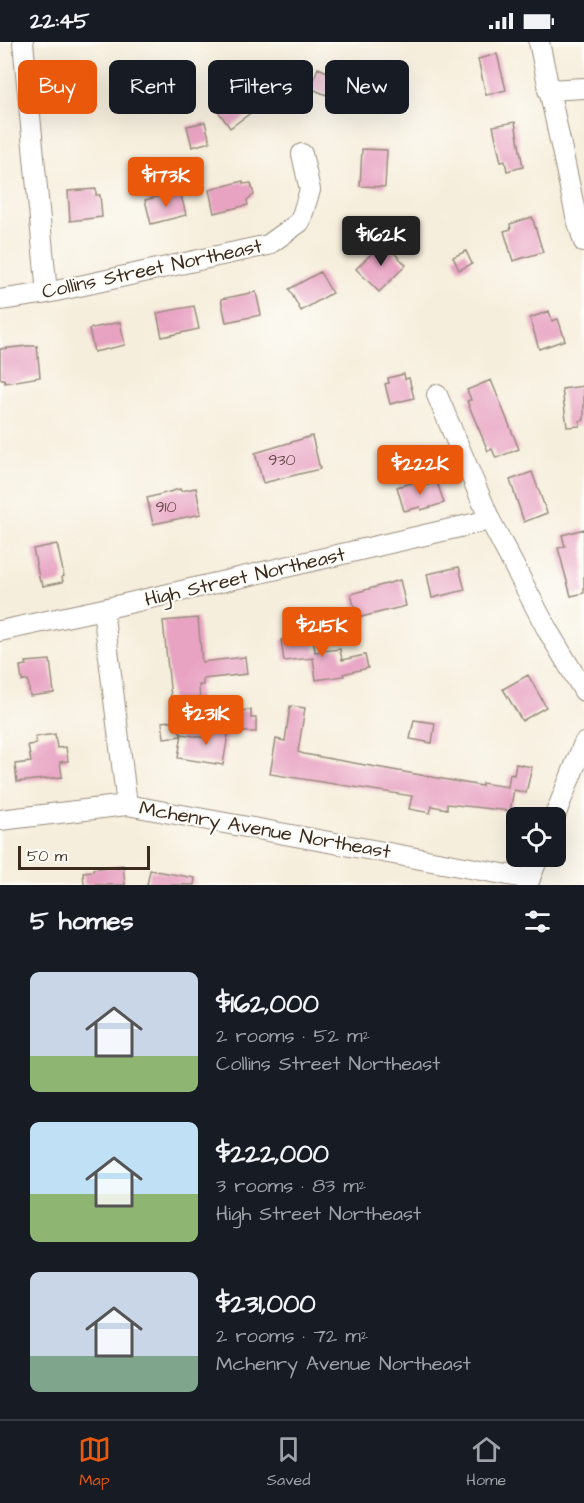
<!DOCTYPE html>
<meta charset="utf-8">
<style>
body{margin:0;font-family:"Architects Daughter",sans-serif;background:#242831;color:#f1f3f6;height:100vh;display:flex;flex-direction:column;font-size:22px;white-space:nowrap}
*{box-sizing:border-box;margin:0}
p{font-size:20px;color:#9ea1a6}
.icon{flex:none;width:33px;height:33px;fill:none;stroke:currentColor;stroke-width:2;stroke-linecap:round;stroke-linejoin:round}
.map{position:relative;height:843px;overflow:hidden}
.details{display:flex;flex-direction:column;background:#171b24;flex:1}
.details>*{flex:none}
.hud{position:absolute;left:18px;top:18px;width:549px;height:54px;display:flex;gap:12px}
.controls{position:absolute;left:506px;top:765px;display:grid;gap:12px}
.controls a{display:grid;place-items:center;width:60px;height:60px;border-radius:9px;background:#171b24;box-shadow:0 6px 24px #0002;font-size:30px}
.scale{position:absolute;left:18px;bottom:15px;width:132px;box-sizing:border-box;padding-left:6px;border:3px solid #3b2a1e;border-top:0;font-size:16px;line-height:21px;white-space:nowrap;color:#3b2a1e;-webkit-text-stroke:4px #fdfcf7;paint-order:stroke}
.price{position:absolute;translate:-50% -51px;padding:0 14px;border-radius:6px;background:#ea580c;color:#fff;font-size:20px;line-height:39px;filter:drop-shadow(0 2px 3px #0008)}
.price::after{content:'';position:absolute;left:50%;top:36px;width:18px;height:14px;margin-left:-9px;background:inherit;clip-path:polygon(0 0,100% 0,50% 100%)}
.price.current{background:#222;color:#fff}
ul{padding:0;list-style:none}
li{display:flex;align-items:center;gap:18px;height:150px;padding:0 30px}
li span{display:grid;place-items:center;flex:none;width:168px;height:120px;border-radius:9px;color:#555}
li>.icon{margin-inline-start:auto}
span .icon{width:72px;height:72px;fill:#fffc;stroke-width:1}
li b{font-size:26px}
h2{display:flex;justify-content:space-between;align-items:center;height:72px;padding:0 30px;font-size:26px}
.tag{padding:0 21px;border-radius:9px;background:#171b24;box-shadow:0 6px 24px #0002;font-size:21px;line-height:54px}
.tag.current{background:#ea580c;color:#fff}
.status{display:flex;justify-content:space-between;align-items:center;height:42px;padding:0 30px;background:#171b24;direction:ltr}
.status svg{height:16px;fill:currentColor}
.tabs{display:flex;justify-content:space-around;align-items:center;height:84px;border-top:2px solid #363941;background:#171b24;font-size:16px;color:#9ea1a6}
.tabs a{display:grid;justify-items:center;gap:3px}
.tabs .current{color:#ea580c}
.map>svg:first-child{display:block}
.building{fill:#e8a2c2}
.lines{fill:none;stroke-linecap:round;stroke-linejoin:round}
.minor-casing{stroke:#988c7d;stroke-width:22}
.minor{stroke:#fff;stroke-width:20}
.labels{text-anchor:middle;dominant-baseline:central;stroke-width:4.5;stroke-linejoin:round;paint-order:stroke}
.number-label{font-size:16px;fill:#664847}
.street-label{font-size:20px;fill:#3b2a1e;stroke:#fdfcf7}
</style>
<div class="status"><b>22:45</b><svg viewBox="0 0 49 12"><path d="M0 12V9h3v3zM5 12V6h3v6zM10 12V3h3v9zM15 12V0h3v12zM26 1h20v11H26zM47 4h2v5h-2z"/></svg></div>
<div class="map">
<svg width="584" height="843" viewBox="0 0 584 843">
<rect width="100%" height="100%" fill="#fdfcf7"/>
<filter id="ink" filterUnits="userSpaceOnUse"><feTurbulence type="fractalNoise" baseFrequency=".0167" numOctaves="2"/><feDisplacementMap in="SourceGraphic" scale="12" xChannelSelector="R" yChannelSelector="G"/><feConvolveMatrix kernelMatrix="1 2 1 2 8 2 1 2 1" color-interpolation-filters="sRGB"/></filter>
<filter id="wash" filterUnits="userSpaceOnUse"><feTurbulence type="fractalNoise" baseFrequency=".008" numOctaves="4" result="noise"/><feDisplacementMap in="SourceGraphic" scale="24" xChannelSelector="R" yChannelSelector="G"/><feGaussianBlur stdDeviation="1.35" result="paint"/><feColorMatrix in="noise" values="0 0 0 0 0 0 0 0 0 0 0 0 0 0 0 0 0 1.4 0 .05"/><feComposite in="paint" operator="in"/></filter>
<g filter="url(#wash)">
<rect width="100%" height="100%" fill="#f6eedc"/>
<g id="blocks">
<!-- building -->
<path class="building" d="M497,12L506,48L486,53L478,17Z
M318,26L351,40L343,60L310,46Z
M181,32L184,46L168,49L165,35Z
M257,36L271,56L230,86L216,66Z
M205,80L210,100L192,105L187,84Z
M515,80L523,125L507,129L505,119L501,120L493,84Z
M362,107L387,108L385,145L360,144Z
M243,139V142L251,141L254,153L247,158L248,163L214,171L209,148Z
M96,147V153H100L102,175L70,179L68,149Z
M180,149L186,173L151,182L145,158Z
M532,175L543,210L513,219L504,189L511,187L510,182Z
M383,200L406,223L379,250L356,227Z
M466,209L472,222L459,228L453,215Z
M320,230L332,251L301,269L289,247Z
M256,250L261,273L226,280L221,257Z
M194,264L199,287L162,295L157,271Z
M549,269L552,279L558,277L565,298L539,307L530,276Z
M120,280L125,303L94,310L89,287Z
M27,304H37L40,335L5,341L4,337H0V307Z
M404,332L405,337L409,336L414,356L390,362L385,342L389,341L388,336Z
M491,338L519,407L496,416L492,407L488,409L467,359L471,358L467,348Z
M584,344V378L580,379V384L567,385L562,347Z
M312,394L320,427L263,441L255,411Z
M532,430L547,471L524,480L510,438Z
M415,440L417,446L437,440L444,461L421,468L420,465L404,469L397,445Z
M196,446L201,472L153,482L147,456L180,447L181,449Z
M584,487V551L571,554L558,506L565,504L562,493Z
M57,502L64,534L62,535L63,540L43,544L42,539L40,540L33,507Z
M459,525L465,548L432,556L427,532Z
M400,538L406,564L357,576L351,552Z
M198,576L202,620L245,615L247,632L203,637V643H199L200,662L172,665L163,579Z
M313,594L315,610L340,607L342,618L365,613L368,626L343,632L344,634L316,638L313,616L284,619L281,598Z
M50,618L54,651L30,654L28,638L22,639L20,624L27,623L26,620Z
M528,633L546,665L522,679L503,647Z
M290,664L305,666L298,710L304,712L482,744V741L508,745L510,732L514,733L516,722L532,725L526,751L514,748L510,769L447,762V767L432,764L430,771L409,767L412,754L270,732L276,697L285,699Z
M251,668V676H256V690H237L236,669Z
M178,678L181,694L164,696L162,680Z
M414,678L435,681L432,701L410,697Z
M207,683L229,686L223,723L178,716L182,692L205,696Z
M55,692L57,706L66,705L68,719L60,720L62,735L17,740L15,722L31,720L28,703L36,702L35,695Z
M123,823L125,843H84L83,830L93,829V827Z
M150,828L195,836L194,843H147Z"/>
</g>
</g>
<g filter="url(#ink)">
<use href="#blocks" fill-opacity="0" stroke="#988c7d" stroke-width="1.5"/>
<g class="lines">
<!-- minor casing -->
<g class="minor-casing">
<path id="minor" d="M23,0L47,251
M539,0L576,174L584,200
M548,48L584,46
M0,258L47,251L268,203L300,180L310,148L302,112
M437,353L490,478L548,589L584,649
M103,567L127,763
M0,589L103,567L490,478
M554,776L584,701
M0,778L127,763L530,837
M527,843L539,814"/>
</g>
<!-- minor -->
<use href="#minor" class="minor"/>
</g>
</g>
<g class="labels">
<!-- number labels -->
<g class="number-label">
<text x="282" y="418">930</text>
<text x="166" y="465">910</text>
</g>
<!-- street labels -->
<g class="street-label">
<text transform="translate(152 227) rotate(-12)">Collins Street Northeast</text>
<text transform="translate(245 535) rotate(-13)">High Street Northeast</text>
<text transform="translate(265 788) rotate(10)">Mchenry Avenue Northeast</text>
</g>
</g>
</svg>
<div class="controls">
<a><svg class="icon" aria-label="locate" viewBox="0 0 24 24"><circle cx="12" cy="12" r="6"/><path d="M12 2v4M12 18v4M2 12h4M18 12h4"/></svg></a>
</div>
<div class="scale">50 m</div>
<b class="price" style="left:166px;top:166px">$173K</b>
<b class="price current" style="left:381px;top:225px">$162K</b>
<b class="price" style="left:420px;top:454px">$222K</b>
<b class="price" style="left:322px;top:616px">$215K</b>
<b class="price" style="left:206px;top:704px">$231K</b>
<div class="hud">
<a class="tag current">Buy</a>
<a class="tag">Rent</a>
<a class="tag">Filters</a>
<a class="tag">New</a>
</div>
</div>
<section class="details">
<h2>5 homes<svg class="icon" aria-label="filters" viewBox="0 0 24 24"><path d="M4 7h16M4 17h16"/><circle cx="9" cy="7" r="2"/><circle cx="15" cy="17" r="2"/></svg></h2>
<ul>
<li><span style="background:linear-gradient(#c9d6e8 70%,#8fb573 0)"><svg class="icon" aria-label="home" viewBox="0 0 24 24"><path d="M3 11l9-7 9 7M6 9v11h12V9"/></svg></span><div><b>$162,000</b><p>2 rooms · 52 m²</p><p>Collins Street Northeast</p></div></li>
<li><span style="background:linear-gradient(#bfe0f5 60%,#8fb573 0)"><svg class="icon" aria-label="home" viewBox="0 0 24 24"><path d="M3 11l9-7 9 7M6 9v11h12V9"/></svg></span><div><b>$222,000</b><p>3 rooms · 83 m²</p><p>High Street Northeast</p></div></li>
<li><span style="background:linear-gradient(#c9d6e8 70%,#7fa58c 0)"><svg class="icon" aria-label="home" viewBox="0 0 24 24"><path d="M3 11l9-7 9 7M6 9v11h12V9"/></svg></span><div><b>$231,000</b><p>2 rooms · 72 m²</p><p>Mchenry Avenue Northeast</p></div></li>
</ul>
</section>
<nav class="tabs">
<a class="current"><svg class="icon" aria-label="map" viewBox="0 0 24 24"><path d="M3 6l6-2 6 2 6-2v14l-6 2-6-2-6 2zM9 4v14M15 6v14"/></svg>Map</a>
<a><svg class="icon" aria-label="saved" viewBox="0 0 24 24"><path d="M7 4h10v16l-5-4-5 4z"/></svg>Saved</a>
<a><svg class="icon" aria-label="home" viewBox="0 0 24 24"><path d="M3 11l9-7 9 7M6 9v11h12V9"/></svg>Home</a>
</nav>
